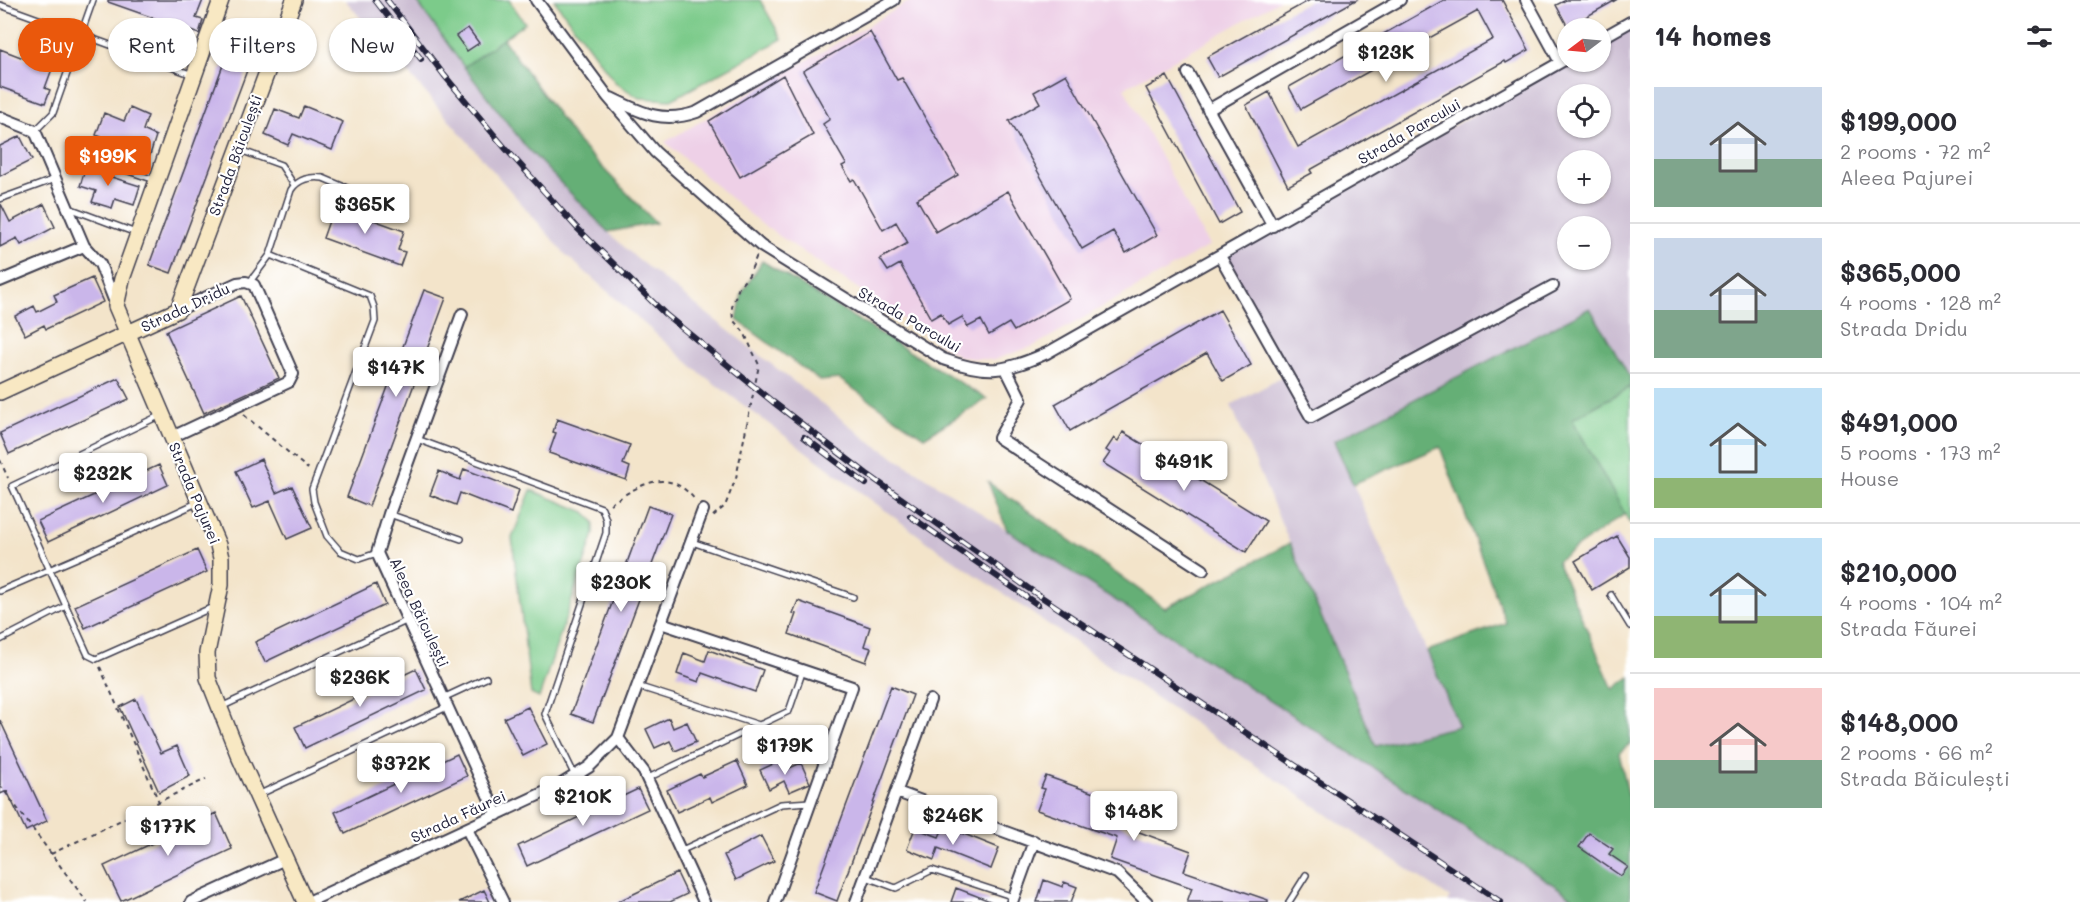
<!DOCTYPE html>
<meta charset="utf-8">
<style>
body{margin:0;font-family:Mali,sans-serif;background:#f7f7f7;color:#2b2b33;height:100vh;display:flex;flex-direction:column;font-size:22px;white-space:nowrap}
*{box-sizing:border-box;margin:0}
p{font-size:20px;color:#7c7c81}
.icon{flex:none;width:33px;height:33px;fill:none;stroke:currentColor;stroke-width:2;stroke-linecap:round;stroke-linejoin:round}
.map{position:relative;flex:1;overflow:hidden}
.details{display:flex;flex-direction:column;background:#fff;width:450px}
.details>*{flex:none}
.banner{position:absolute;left:18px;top:18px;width:570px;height:54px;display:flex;gap:12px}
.needle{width:39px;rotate:254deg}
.buttons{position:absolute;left:1557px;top:18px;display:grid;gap:12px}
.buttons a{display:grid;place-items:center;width:54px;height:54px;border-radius:50%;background:#fff;box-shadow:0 2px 4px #0004;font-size:30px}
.price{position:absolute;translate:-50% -51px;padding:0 14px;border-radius:6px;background:#fff;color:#222;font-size:20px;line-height:39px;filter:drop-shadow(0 2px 3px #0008)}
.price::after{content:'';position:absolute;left:50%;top:36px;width:18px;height:14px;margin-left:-9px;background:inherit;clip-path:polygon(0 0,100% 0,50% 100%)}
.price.on{background:#ea580c;color:#fff}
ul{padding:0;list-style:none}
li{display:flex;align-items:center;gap:18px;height:150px;padding:0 24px}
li+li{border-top:2px solid #e1e1e2}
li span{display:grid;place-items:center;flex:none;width:168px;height:120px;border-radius:0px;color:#555}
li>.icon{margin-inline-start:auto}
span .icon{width:72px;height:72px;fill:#fffc;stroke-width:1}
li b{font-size:26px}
h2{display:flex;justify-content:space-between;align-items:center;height:72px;padding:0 24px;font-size:26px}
.pill{padding:0 21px;border-radius:27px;background:#fff;box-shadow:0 2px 4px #0004;font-size:21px;line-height:54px}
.pill.on{background:#ea580c;color:#fff}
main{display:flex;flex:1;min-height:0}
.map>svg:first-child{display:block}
.built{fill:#eed0e7}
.industrial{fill:#ccbed3;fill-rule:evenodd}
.green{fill:#7ccb8a;stroke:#4f7662;stroke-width:1.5}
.forest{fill:#65af76;stroke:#446858;stroke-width:1.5}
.building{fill:#cab6ea}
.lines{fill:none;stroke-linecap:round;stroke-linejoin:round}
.lane-casing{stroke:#413f50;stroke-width:8}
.street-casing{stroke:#413f50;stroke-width:14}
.secondary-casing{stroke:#413f50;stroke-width:18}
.path{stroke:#413f50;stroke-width:2;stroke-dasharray:4.5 4.5;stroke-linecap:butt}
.lane{stroke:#fff;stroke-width:5}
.street{stroke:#fff;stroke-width:10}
.secondary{stroke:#f8e8c3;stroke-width:15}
.rail-casing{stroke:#22223b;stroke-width:6}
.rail{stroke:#fff;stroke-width:4;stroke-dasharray:11;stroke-linecap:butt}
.labels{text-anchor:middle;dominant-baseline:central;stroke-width:4.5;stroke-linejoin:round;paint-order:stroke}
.street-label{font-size:15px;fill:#22223b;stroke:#fff}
</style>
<main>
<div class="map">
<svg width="1630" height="902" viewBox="0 0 1630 902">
<rect width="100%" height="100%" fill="#fff"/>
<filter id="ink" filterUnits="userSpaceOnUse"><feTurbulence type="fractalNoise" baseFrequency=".0167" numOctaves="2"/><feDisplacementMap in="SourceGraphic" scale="12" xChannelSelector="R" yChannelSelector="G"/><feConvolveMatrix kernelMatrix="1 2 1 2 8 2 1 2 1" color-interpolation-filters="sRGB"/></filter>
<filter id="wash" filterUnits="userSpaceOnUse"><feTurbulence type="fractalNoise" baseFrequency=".008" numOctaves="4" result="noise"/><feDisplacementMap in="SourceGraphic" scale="24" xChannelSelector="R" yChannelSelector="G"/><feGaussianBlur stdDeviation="1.35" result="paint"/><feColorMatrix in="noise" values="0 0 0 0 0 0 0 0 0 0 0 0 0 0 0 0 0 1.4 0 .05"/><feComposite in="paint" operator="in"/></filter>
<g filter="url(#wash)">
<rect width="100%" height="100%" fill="#f3e4ca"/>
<!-- built -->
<path class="built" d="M912,0H1280L1124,88L1209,246L1034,346L993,360L960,357L760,223L665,142Z"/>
<!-- industrial -->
<path class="industrial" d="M345,0H416L464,67L526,147L608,232L636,258L868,440L1581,902H1447L1450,898L929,543L699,372L566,255Z
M1630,22V377L1590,308L1334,441L1460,726L1376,746L1231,405L1288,374L1220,256L1568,62H1600L1601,39ZM1568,94H1600V128H1568ZM1568,160H1600V194H1568ZM1568,226H1600V260H1568Z"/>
<!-- green -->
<path class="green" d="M416,0H509L525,23L464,67Z
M554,0H760L782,39L671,100L639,98L615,82Z
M1630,387V524L1572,419Z
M531,490L585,512L594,522V534L539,698L531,694L512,538Z"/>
<!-- forest -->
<path class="forest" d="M503,39L577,141L656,223L608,232L526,147L464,67Z
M762,261L987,399L924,437L839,379L820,381L737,320L742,293Z
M1590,308L1630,377V387L1572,419L1625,514L1557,561L1613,689L1630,677V744L1619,753L1630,802V902H1580L1007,530L988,482L1165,608L1290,543L1376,746L1459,726L1427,651L1506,623L1440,447L1353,484L1334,441Z"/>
<g id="blocks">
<!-- building -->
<path class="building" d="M108,0H203L196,18L203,20L199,34L108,2Z
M1310,0H1356L1218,77L1207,57Z
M1444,0H1502L1529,50L1506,63L1505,61L1310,170L1312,173L1288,186L1246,105L1269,92L1298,147L1493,39L1478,11L1301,109L1289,87Z
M1566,0H1616L1568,27L1556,5Z
M468,28L479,43L467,51L456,36Z
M870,32L897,80L902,78L958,175L917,199L936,232L1008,191L1070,299L1014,331L1009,323L989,335L981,320L968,327L962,317L948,325L941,313L931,319L900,264L888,271L880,259L908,243L896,222L883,230L854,179L851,181L842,166L846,164L823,124L830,119L803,71Z
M0,49L52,69L45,88L50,90L45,103L0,87Z
M226,57L249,65L171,273L149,265Z
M1066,74L1157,235L1126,253L1113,231L1082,249L1009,121L1040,103L1034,92Z
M783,75L813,135L740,177L709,121Z
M1167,76L1240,212L1219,224L1146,88Z
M304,106L343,122L332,150L293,134L288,145L265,135L275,109L299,118Z
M130,108L148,116L143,130L156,136L150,155L96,135L104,113L124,121Z
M20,136L32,160L0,176V146Z
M87,163L107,169L105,175L140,186L134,205L115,199L112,208L92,202L96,191L80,186Z
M1,204L10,222L44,204L55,227L21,245L17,238L0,247Z
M332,205L404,231L398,250L405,252L400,266L323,238L330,218L327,217Z
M92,278L103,302L46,329L44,325L25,335L15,316L34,306L37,312L57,302L54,295Z
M424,290L446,298L369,506L347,497Z
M241,296L279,378L204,413L166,331Z
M1220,310L1251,365L1223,381L1207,353L1070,431L1055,404Z
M118,378L129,399L9,454L0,433Z
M557,419L630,445L623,464L630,467L626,480L549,453L556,433L553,432Z
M1123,432L1266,521L1246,552L1103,463L1110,453L1106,450L1114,438L1118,441Z
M261,459L276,493L292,486L312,528L287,539L270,501L253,508L236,471Z
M159,465L168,485L48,542L38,521Z
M464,469L519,490L511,513L460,493L456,505L430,495L439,471L460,480Z
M648,506L671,514L593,722L571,714Z
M1617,536L1630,557V567L1592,590L1575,561Z
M197,550L207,572L85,628L75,606Z
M376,584L385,605L265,662L255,642Z
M798,601L870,627L864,646L871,648L866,662L789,634L796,614L793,613Z
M709,650L763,670L755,692L702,673L699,682L677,674L684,653L705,661Z
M416,669L426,690L305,748L295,727Z
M891,686L913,695L837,901L814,892Z
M136,699L161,753L177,746L190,776L159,792L120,707Z
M528,707L547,744L523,756L504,718Z
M669,718L673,728L687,722L696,742L675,751L670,741L655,748L646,729Z
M0,720L47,821L26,831L7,791L0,794Z
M457,754L467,776L345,834L335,812Z
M782,760L787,769L801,763L810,783L789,792L784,781L769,789L760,770Z
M737,761L748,785L712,802L710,797L677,812L667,790L700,774L702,777Z
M1046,776L1119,802L1112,822L1191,851L1184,871L1268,900V902H1187L1192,888L1110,859L1117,838L1037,810L1045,789L1041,788Z
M638,789L648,809L527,866L518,846Z
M216,813L232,849L121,901L104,866Z
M944,826L999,848L991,869L938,848L934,860L907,849L915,828L939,837Z
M1589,833L1613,849L1609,854L1628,867L1621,876L1579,847Z
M761,836L774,861L736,880L724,855Z
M677,873L687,894L670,902H617Z
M1044,880L1063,887L1064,882L1077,887L1071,902H1037Z
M956,888L990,901L989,902H951Z
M484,890L490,902H459Z"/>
</g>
</g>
<g filter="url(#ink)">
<use href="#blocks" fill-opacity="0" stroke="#413f50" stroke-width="1.5"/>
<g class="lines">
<!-- lane casing -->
<g class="lane-casing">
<path id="lane" d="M0,5L193,75
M35,131L53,113L93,0
M240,150L281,165L294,185
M87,157L155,180
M0,199L55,179
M69,208L136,233
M270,255L370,296L374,307L375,321L312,489L314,502L327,536L340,551L359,559L377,553
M249,283L270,255L291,190C298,179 311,176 323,178L387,205
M161,415L12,486L88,655L96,659L213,607
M417,439L602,508L606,520V533L545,714L575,776
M389,514L461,539
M692,542L853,597
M0,591L86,554L199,502
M1611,595L1630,626
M0,640L66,606
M637,686L759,725
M443,698L486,678
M221,707L408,620
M648,778L789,711L803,670
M258,795L447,707
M680,851L781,804L810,802
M866,877L896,888L932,870L1014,897
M1289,902L1306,875"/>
</g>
<!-- street casing -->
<g class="street-casing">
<path id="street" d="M536,0L608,97L655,152L761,246L943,359C988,375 1004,372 1047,353L1568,58
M1526,0L1560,62
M1600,39L1630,22
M1188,73L1273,226
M611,98C642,113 663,124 697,112L894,0
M1208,110L1400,0
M0,117L35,131L84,246
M1220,256L1311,417L1553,286
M0,281L84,246L100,264L116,305
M462,314L389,514L377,553L497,815
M1006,369L1021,399L999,438L1203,570
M172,437L289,382L293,374L254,285L246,282L237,283L178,310
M661,623L852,687L775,902
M618,738L644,772L704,902
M897,792L1117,873L1147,902
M467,829L503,902
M191,902L285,859
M308,902L560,785L589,767L618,738L703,510
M856,902L930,700
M1012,902L1034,841"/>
</g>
<!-- secondary casing -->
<g class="secondary-casing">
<path id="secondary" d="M221,0L122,279L116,306L218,545L221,558V585L207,653L208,678L238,754L305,902
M0,392L178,310L294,0"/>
</g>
<!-- path -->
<path class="path" d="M244,415L308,469
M0,460L8,478
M610,504C640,485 668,465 696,501
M713,516L725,506L736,478L759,365L744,332L733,320L732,307L739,287L749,275L757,255
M100,667L159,802
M0,785L87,902
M51,854L206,779"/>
<!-- lane -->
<use href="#lane" class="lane"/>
<!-- street -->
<use href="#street" class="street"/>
<!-- secondary -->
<use href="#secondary" class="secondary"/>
<!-- rail casing -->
<g class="rail-casing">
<path id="rail" d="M375,0L421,59
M387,0L444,75L506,149L577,228L665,314L773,402L867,474L1028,588L1501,902
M804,437L866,484
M910,516L1038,605"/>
</g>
<!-- rail -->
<use href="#rail" class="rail"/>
</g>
</g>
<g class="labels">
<!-- street labels -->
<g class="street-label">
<text transform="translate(1409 131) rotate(-30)">Strada Parcului</text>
<text transform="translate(235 155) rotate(-70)">Strada Băiculești</text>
<text transform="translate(185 307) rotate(-25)">Strada Dridu</text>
<text transform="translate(910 319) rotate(30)">Strada Parcului</text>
<text transform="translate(195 493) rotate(67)">Strada Pajurei</text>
<text transform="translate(420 612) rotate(65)">Aleea Băiculești</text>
<text transform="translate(458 816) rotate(-25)">Strada Făurei</text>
</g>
</g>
</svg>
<div class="buttons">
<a><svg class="needle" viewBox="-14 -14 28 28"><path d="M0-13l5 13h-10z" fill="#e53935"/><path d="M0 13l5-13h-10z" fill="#7c7c81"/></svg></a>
<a><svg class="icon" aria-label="locate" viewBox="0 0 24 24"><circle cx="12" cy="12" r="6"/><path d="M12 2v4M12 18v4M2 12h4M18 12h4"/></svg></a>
<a>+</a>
<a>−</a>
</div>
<b class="price" style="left:1386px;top:83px">$123K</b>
<b class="price on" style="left:108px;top:187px">$199K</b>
<b class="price" style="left:365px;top:235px">$365K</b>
<b class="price" style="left:396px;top:398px">$147K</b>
<b class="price" style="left:1184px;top:492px">$491K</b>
<b class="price" style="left:103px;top:504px">$232K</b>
<b class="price" style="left:621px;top:613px">$230K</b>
<b class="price" style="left:360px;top:708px">$236K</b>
<b class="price" style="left:785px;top:776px">$179K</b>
<b class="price" style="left:401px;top:794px">$372K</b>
<b class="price" style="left:583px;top:827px">$210K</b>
<b class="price" style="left:1134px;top:842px">$148K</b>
<b class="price" style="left:953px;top:846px">$246K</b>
<b class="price" style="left:168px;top:857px">$177K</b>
<div class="banner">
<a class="pill on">Buy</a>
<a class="pill">Rent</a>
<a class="pill">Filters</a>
<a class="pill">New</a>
</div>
</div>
<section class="details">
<h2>14 homes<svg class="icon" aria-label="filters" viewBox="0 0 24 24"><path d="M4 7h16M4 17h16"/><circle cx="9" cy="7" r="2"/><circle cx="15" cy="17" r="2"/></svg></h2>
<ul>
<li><span style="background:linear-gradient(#c9d6e8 60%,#7fa58c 0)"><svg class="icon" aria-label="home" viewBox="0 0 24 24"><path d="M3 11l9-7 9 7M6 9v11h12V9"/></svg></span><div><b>$199,000</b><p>2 rooms · 72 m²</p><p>Aleea Pajurei</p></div></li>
<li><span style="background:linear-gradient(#c9d6e8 60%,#7fa58c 0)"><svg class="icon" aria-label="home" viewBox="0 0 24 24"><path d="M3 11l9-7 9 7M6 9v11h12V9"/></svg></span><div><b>$365,000</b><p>4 rooms · 128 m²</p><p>Strada Dridu</p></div></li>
<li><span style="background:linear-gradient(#bfe0f5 75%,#8fb573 0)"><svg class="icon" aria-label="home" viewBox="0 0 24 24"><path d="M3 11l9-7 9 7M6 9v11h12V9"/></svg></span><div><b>$491,000</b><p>5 rooms · 173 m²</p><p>House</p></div></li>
<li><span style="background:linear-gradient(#bfe0f5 65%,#8fb573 0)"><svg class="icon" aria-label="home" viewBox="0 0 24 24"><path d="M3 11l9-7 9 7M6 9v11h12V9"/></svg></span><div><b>$210,000</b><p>4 rooms · 104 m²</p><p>Strada Făurei</p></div></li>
<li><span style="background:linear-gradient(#f6c9c9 60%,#7fa58c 0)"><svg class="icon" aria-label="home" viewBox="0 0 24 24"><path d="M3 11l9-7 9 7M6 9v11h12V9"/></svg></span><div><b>$148,000</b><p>2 rooms · 66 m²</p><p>Strada Băiculești</p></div></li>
</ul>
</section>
</main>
